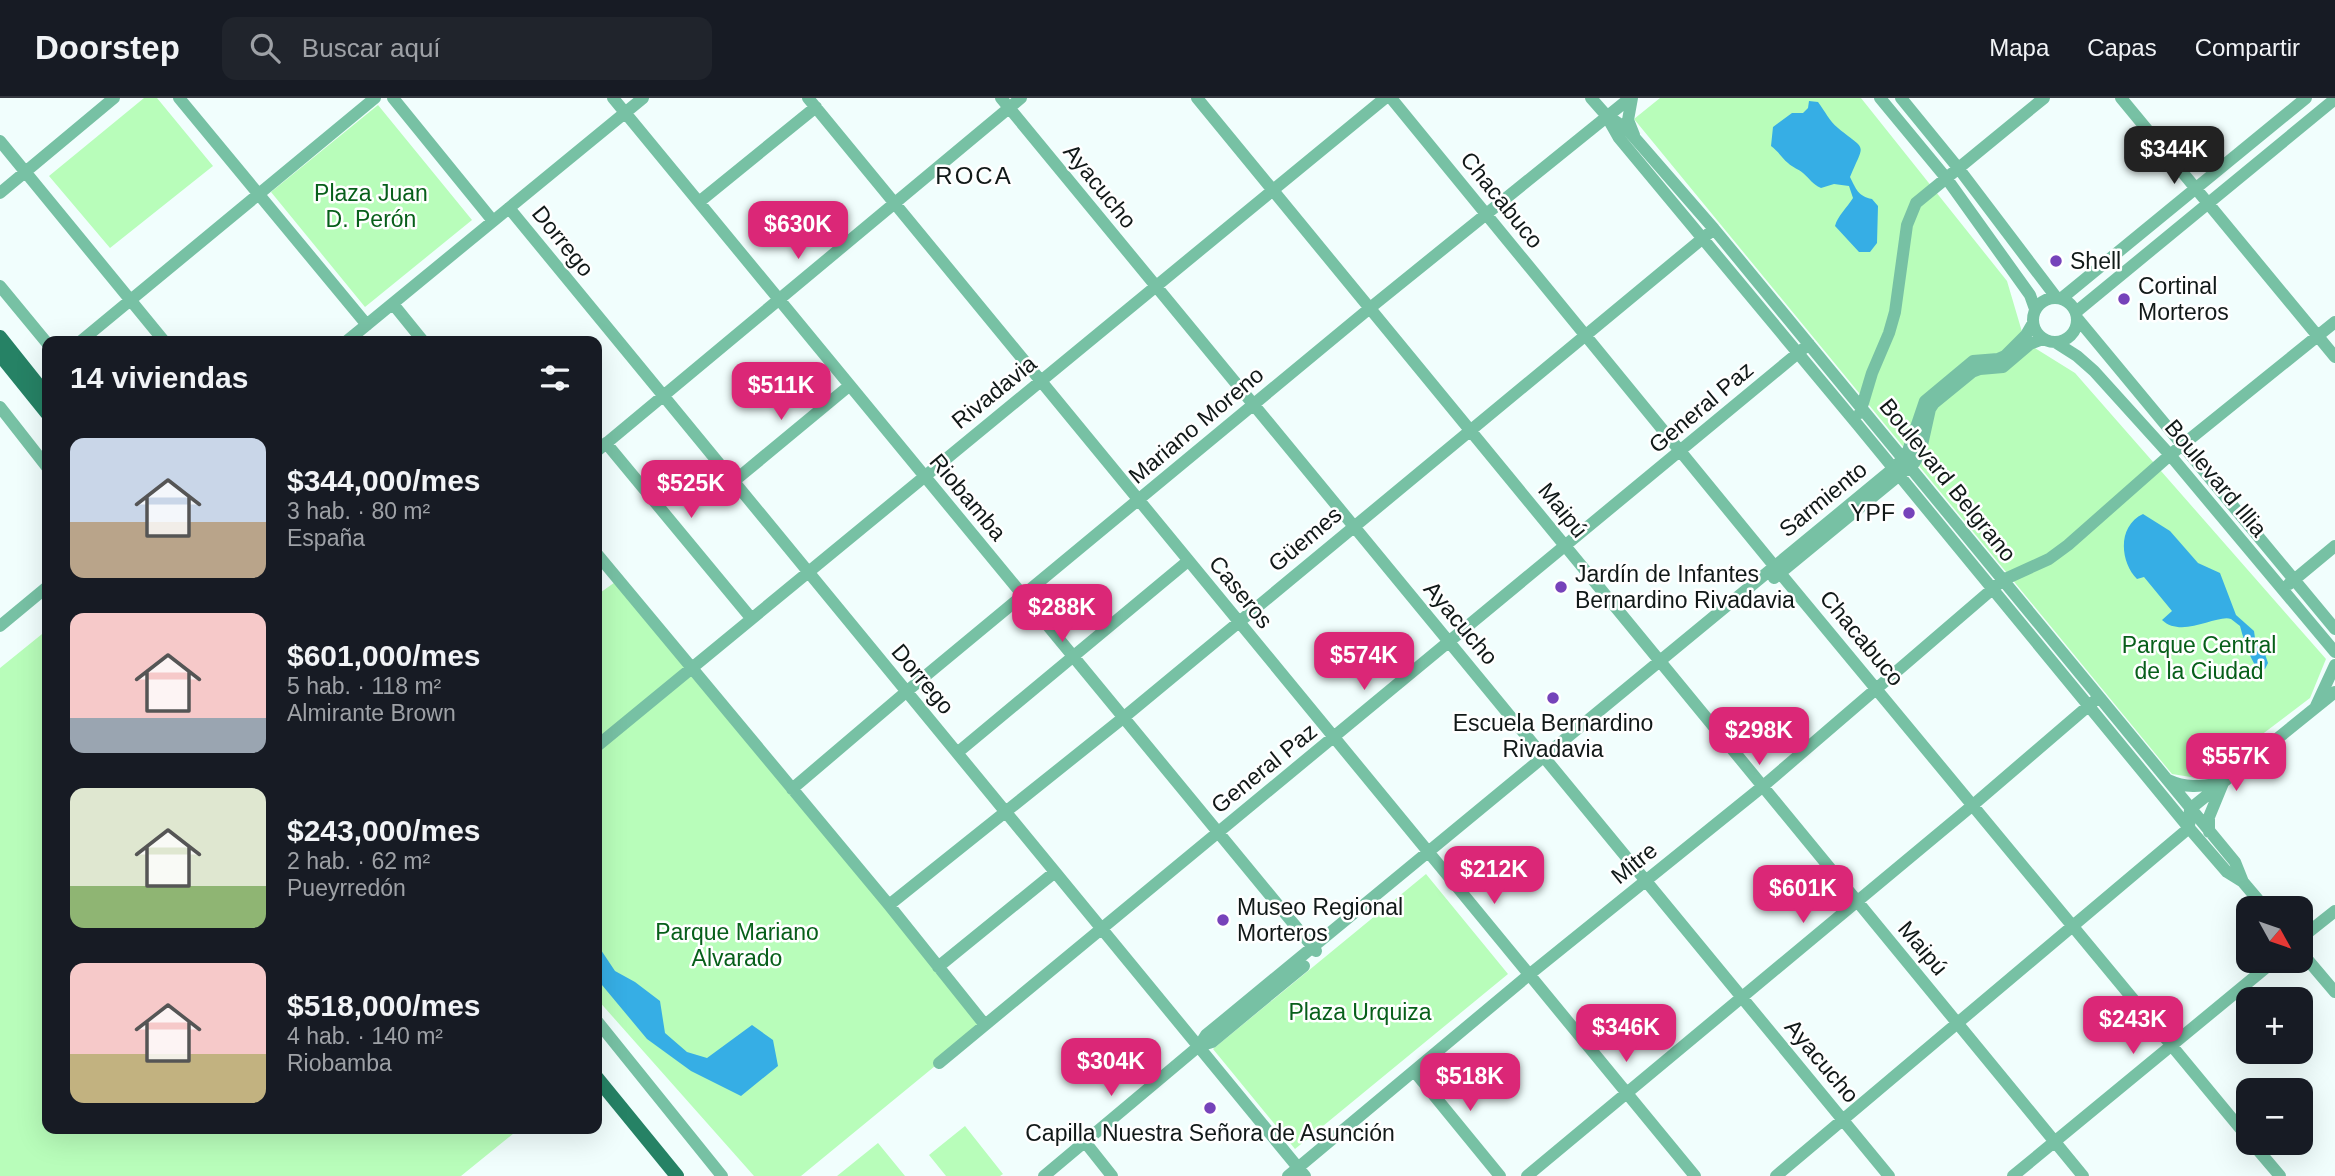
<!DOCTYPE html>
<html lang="es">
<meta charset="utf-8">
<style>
body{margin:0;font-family:Arial,sans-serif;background:#20242c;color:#f1f3f6;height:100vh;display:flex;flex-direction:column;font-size:26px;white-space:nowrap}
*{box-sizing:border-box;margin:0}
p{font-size:23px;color:#9ea1a6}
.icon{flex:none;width:38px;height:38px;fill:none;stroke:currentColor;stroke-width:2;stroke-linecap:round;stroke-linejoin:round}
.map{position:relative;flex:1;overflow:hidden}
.drawer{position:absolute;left:42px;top:238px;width:560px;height:798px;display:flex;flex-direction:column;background:#171b24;border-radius:14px;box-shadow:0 7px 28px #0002}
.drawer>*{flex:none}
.needle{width:46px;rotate:130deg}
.fabs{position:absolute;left:2236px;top:798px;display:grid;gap:14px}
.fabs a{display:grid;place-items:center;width:77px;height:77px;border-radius:14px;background:#171b24;box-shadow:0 7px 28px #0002;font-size:35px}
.price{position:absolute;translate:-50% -60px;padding:0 16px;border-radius:14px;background:#db2777;color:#fff;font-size:23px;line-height:46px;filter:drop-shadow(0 2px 4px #0008)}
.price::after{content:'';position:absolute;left:50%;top:42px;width:21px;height:16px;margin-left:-10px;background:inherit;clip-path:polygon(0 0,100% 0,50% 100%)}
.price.on{background:#222;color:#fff}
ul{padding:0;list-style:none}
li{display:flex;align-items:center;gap:21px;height:175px;padding:0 28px}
li span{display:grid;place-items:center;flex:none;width:196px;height:140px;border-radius:14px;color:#555}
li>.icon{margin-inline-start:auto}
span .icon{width:84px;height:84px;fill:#fffc;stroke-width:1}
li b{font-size:30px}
h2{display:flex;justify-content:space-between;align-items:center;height:84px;padding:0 28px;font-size:30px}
header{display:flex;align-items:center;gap:42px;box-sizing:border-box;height:98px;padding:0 35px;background:#171b24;border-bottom:2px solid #363941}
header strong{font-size:33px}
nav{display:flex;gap:38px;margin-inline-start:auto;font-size:24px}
.search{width:490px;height:63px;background:#20242c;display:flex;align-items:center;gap:18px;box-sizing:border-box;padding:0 24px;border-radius:14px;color:#9ea1a6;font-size:26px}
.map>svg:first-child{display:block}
.green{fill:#b8fdba}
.water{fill:#36aee5}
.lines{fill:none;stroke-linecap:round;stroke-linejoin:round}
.minor{stroke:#77c1a4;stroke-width:12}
.major{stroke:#268265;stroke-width:14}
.poi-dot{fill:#7643ba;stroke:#fff;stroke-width:2.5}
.labels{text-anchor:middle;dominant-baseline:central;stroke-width:5;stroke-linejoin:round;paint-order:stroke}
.street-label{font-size:23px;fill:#111918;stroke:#fff}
.park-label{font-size:23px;fill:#075f1a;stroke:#fff}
.poi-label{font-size:23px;fill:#111918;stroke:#fff;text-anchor:start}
.neighbourhood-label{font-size:24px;letter-spacing:2px;fill:#111918;stroke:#fff}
</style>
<header>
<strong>Doorstep</strong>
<div class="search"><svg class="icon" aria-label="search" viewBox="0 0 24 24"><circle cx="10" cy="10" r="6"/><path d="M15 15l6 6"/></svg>Buscar aquí</div>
<nav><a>Mapa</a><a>Capas</a><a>Compartir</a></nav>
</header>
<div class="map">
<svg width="2335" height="1078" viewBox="0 0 2335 1078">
<rect width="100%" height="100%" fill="#f1fefd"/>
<!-- green -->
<path class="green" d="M144,0H157L213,68L110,150L49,78Z
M1660,0H1861L2007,183L2025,244L2075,275L2326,561L2310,600L2203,681L2172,676L1634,21Z
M378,7L472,122L365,209L271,94Z
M618,482L985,927L801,1078H754L597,901V497Z
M47,532V1031H519L461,1078H0V570Z
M1426,776L1508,876L1295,1051L1213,951Z
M965,1028L1003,1076L1000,1078H946L929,1057Z
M878,1045L905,1078H837Z"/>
<!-- water -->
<path class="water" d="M1809,3L1818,4C1825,13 1829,23 1838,30C1867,54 1865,43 1850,79C1856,91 1858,98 1872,101L1878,108L1877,145L1870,154H1859L1835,128C1838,117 1847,110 1853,100L1849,88L1834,86L1821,90C1812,86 1810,81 1803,75C1799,71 1793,70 1788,65C1782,60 1778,53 1771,48L1773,29L1792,15H1803L1808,10Z
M2143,416L2170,433L2198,465L2220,475L2236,517L2254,533L2256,547L2264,553L2268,565L2265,571L2260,572C2251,566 2243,539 2240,528C2237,526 2234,523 2231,521C2217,516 2182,541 2162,522L2172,513L2144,479L2137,481C2120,464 2117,428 2143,416Z
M597,846L615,873L635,884L660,903L665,935L687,954L707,960L752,927L773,942L778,968L741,998L691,973L647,941L597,881Z"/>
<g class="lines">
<!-- minor -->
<path class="minor" d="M179,0L367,227
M393,0L493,123
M613,0L1316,853
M808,0L1695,1078
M1001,0L1889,1078
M1197,0L2083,1078
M1391,0L1780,475L2249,1041
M1591,0L1606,17L1619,40L1857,326L2189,730L2227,774L2243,784
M1632,0L1628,22L1634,37
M1880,0L1947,81L2030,197L2035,211
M1901,0L1959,71L2056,199
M2121,0L2335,259
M1606,17L1627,31L1714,131L2235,764L2243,784L2265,810
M0,43L164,243
M0,95L114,0
M699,104L816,9
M509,110L1305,1078
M0,188L47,245
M2033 222a22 22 0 1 1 44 0a22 22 0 1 1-44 0Z
M2062,200L2306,0
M393,206L423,243
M2076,214L2335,1
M2077,220L2335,531
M81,243L375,0
M347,243L643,0
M2055,244L2077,258L2094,273L2170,357L2335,554
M0,309L47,369
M1860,315L1872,275L1889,235L1895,214L1907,127L1916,105L2044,0
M606,345L751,520
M597,353L1021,0
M733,384L849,288
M597,456L889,807L985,927
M1774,480L1914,365L1920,356L1930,311L1934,305L1972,274L1980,271L2003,269L2030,246L2043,241
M2289,486L2335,448
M0,528L47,489
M2316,608L2335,567
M597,648L1385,0
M957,655L1188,463
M2168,682C2187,691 2202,688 2223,685L2209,719V734
M792,691L906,594L1370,210L1630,0
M889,807L1123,620L1714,131
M2301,840L2335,813
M2301,854L2335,894
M938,869L1055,774
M597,923L722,1078
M1199,948L1212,944L1304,868
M939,965L1809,246
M1414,973L1500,1078
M1085,1044L1112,1078
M2252,1045L2280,1078
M1044,1078L1199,948L1206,937L1894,370L1907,356L1925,303L1973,263L1998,261L2005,258L2026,237L2033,225
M1288,1078L1530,876L1762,689L2003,482L2049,461L2068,447L2170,357L2335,224
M1527,1078L1973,707L2093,604
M1776,1078L2189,730L2190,711L2335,594
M2013,1078L2274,863"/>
<!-- major -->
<path class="major" d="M0,239L47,298
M0,257L47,315
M597,980L677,1078"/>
</g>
<!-- markers -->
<g class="poi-dot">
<circle cx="2056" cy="163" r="7"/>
<circle cx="2124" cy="201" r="7"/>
<circle cx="1909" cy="415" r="7"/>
<circle cx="1561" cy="489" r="7"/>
<circle cx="1553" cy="600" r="7"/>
<circle cx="1223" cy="822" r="7"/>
<circle cx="1210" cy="1010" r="7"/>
</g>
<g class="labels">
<!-- street labels -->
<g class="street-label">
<text transform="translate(1100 88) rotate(51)">Ayacucho</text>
<text transform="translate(1502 102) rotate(51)">Chacabuco</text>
<text transform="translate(563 143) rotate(51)">Dorrego</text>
<text transform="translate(994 294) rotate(-39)">Rivadavia</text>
<text transform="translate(1701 309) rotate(-40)">General Paz</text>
<text transform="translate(1196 327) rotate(-40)">Mariano Moreno</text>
<text transform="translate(2216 380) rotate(50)">Boulevard Illia</text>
<text transform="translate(1948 382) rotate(51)">Boulevard Belgrano</text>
<text transform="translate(968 399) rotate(50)">Riobamba</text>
<text transform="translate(1823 401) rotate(-39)">Sarmiento</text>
<text transform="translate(1563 412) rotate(51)">Maipú</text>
<text transform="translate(1305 441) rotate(-40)">Güemes</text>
<text transform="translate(1241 494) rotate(51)">Caseros</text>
<text transform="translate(1461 525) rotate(50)">Ayacucho</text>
<text transform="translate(1862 540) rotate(50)">Chacabuco</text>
<text transform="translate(923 581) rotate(50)">Dorrego</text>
<text transform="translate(1264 670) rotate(-39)">General Paz</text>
<text transform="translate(1634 765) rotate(-39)">Mitre</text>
<text transform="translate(1923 850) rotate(50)">Maipú</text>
<text transform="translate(1822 963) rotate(50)">Ayacucho</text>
</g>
<!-- park labels -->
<g class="park-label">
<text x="371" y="95">Plaza Juan<tspan x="371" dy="26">D. Perón</tspan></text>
<text x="2199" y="547">Parque Central<tspan x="2199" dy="26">de la Ciudad</tspan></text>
<text x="737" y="834">Parque Mariano<tspan x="737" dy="26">Alvarado</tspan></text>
<text x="1360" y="914">Plaza Urquiza</text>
</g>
<!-- poi labels -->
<g class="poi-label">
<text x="2070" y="163">Shell</text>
<text x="2138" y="188">Cortinal<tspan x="2138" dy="26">Morteros</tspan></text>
<text x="1895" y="415" text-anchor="end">YPF</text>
<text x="1575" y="476">Jardín de Infantes<tspan x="1575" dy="26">Bernardino Rivadavia</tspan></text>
<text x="1553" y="625" text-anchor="middle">Escuela Bernardino<tspan x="1553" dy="26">Rivadavia</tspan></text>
<text x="1237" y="809">Museo Regional<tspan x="1237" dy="26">Morteros</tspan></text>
<text x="1210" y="1035" text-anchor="middle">Capilla Nuestra Señora de Asunción</text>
</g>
<!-- neighbourhood labels -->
<g class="neighbourhood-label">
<text x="974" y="77">ROCA</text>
</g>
</g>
</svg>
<div class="fabs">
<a><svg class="needle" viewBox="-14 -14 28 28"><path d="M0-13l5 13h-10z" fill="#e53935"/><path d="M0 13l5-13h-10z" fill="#9ea1a6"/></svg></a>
<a>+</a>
<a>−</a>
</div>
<b class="price on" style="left:2174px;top:88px">$344K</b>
<b class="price" style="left:798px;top:163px">$630K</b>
<b class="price" style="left:781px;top:324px">$511K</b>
<b class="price" style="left:691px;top:422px">$525K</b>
<b class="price" style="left:1062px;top:546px">$288K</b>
<b class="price" style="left:1364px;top:594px">$574K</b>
<b class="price" style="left:1759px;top:669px">$298K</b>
<b class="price" style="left:2236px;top:695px">$557K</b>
<b class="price" style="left:1494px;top:808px">$212K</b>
<b class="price" style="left:1803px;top:827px">$601K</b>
<b class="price" style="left:2133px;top:958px">$243K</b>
<b class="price" style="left:1626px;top:966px">$346K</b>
<b class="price" style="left:1111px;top:1000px">$304K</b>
<b class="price" style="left:1470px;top:1015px">$518K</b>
<section class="drawer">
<h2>14 viviendas<svg class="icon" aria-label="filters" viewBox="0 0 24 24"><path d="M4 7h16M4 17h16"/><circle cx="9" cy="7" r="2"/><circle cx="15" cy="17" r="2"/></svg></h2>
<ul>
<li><span style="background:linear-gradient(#c9d6e8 60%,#b9a48a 0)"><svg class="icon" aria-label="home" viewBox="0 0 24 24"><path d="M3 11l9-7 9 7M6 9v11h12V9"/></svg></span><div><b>$344,000/mes</b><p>3 hab. · 80 m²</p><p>España</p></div></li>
<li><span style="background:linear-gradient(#f6c9c9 75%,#9aa5b1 0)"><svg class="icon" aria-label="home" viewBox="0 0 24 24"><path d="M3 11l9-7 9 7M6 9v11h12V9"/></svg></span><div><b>$601,000/mes</b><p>5 hab. · 118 m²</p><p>Almirante Brown</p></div></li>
<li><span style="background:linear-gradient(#dfe7d0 70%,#8fb573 0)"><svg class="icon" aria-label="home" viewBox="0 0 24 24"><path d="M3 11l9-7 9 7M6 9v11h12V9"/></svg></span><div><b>$243,000/mes</b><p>2 hab. · 62 m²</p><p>Pueyrredón</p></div></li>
<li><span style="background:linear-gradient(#f6c9c9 65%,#c2b280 0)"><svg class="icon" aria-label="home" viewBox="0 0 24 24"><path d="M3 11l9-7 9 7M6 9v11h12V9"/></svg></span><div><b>$518,000/mes</b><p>4 hab. · 140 m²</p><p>Riobamba</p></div></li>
</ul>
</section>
</div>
